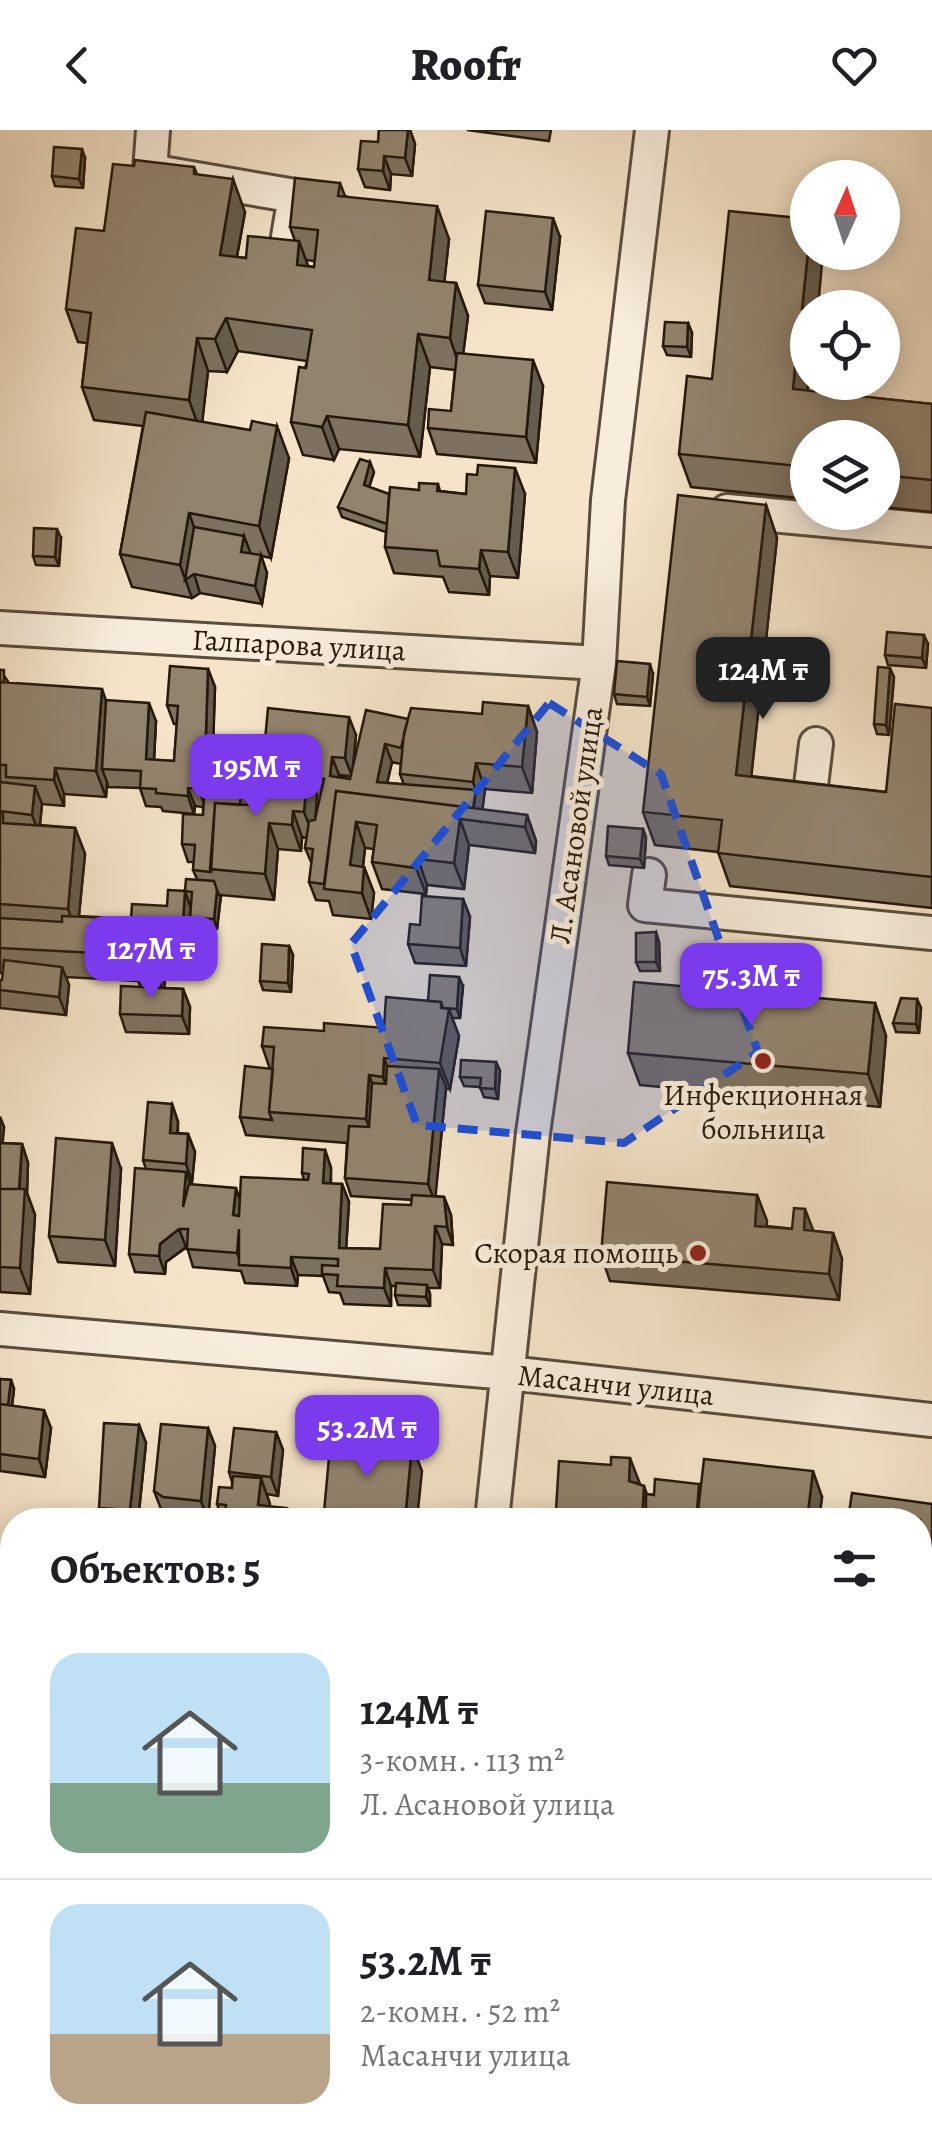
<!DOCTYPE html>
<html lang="ru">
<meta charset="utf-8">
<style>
body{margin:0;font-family:Alegreya,serif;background:#f6f6f6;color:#202124;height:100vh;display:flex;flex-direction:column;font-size:38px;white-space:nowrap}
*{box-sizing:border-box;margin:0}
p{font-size:32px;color:#757577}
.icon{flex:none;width:55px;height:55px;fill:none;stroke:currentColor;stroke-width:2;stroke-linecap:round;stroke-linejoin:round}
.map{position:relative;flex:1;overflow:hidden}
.drawer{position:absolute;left:0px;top:1378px;width:932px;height:642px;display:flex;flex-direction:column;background:#fff;border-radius:40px 40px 0 0;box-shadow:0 5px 25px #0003}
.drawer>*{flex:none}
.needle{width:65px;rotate:3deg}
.buttons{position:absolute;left:790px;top:30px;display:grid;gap:20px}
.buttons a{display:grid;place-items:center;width:110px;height:110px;border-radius:50%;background:#fff;box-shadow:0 5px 25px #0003;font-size:50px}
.price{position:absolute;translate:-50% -85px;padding:0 22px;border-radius:20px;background:#7c3aed;color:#fff;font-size:32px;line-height:65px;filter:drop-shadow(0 2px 5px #0008)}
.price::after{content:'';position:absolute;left:50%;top:60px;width:30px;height:22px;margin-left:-15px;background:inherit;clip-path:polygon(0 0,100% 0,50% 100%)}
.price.selected{background:#222;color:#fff}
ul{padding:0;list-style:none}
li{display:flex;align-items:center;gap:30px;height:250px;padding:0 50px}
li+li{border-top:2px solid #e0e0e0}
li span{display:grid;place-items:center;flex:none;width:280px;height:200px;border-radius:30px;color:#555}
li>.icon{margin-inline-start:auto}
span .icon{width:120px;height:120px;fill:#fffc;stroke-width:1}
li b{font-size:42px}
h2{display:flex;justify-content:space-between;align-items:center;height:120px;padding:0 50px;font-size:42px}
header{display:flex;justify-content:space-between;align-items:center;height:130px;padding:0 50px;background:#fff;font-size:45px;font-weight:800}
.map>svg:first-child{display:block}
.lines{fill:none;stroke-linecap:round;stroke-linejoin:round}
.minor-casing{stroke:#5a4c3b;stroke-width:38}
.minor{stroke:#f8eddc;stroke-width:32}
.wall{fill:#7e715f;stroke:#26190c;stroke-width:2.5;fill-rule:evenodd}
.shaded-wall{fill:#665c4d;stroke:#26190c;stroke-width:2.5}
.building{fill:#92836e;stroke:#26190c;stroke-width:2.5}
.marked{fill:#1d4ed8;fill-opacity:0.2;stroke:#1d4ed8;stroke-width:8;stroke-dasharray:20 12;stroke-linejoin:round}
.poi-dot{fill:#8f2418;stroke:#f8eddc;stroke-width:4}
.labels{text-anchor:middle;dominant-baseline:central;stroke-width:10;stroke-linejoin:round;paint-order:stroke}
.street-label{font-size:30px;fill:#26190c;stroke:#f8eddc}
.poi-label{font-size:30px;fill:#26190c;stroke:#f8eddc}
</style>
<header><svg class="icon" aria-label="back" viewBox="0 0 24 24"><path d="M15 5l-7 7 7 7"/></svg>Roofr<svg class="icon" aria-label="heart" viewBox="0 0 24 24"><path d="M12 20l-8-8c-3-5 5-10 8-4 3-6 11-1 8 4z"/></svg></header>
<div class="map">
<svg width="932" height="2018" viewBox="0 0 932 2018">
<rect width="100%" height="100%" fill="#f5e4c9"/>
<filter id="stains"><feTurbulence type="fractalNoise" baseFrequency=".002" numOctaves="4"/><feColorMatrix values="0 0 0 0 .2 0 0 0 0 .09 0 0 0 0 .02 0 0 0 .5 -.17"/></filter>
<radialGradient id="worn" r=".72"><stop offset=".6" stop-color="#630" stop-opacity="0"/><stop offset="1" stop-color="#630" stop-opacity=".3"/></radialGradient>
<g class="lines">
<!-- minor casing -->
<g class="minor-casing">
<path id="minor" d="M153,0L150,41L295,66L288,107
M727,381L932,400
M0,498L599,533
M816,614L809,672L832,675
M649,745L645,775L932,803
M0,1199L508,1243L932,1290
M492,1390L533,1003L599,533L608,370L652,0
M0,1975L12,1976
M297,2008L393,2018
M418,2018L420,2008"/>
</g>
<!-- minor -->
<use href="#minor" class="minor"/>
</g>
<!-- wall -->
<path class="wall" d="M379,0H410L415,14L412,46L391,44L390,60L365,57L358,39L378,12Z
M467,0H551L549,11Z
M85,28L83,58L55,56L52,46Z
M134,36L194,37L197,44L245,82L237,127L246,128L295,111L290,97L340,53L345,66L449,109L444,152L456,153L468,186L463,224L543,256L536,333L437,324L428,298L451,281L455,240L430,237L420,327L339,319L334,330L303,325L291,292L307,231L238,221L227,242L208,241L202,292L289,328L271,428L261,426L267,443L262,474L200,463L192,468L132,457L120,424L143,296L94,290L82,257L87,213L78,212L66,179ZM306,130L315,131L314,137L308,136Z
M560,107L552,180L485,173L478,155Z
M808,178V261L932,274V382L882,377V308H808V369L691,357L679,324L712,249Z
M688,193L692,203L691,227L667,225L663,216Z
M374,342L369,357L389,364L419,360L438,354L440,361L466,364H525L518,448L490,446L489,465L449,462L443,447L394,443L385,417L386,402L342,387L338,377Z
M766,375L777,408L751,646L886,662L932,578V778L730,756L718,722L655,715L643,682Z
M61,408L59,436L36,435L33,426Z
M928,514L926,538L888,535L885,525Z
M208,539L215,557L212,637L254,639L270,637L264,621L356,605L353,638L408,589L482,584L528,576L537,602L532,663L485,659L482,680L527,685L536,711L535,723L469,715L464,759L427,755L426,764L382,759L372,732L374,719L365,718L363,737H364L374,763L371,789L333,785L329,771L316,770L309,752L312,734L305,718L307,708L302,707L301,721L278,719L274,770L221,765L217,799L194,797L193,803L199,818L198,846L165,845L164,858L183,859L190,877L189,904L126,902L120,884L141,857L138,851L66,847L69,855L66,885L0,878V850H2L3,844L0,843V540L9,553L106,570L156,591L154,630L174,631L177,594H174L167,575ZM392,632L401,634L400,644L404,655L387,653ZM339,645L351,646L350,649L338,647ZM107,652L108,657L140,658L146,676L161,677L163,681L194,684L195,676L203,677V685L182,714L188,732H194L193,740L197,749L167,776L131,789L79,786L85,724L75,698L40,695L42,674L64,676V664L106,667Z
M653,544L650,576L617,574L614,564Z
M894,547L889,605L877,604L874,594Z
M643,699L646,708L644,738L609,735L606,726Z
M463,769L470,787L466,836L415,833L408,814L420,795Z
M656,802L659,812L660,841H640L636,832Z
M289,816L293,825L291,862L263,860L260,851Z
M463,856L460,888H452L459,906L450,959H446L435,1066L444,1067L451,1085L453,1115L442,1114L440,1158H428L430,1164V1176L398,1175L395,1165L396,1156H391V1176L344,1174L340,1163L329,1162L323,1146L298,1145L297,1156L245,1153L241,1141L193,1137L187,1117L166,1132L165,1144L135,1142L129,1124L146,1039L143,1030L172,974L178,992V1003L188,1004L195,1022L192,1052H190L191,1054L240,1069L304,1050L302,1043L325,1020L331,1038V1054H342L349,1072L346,1118L380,1119L411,1075L412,1070L351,1066L345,1048L347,1013L246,1005L240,987L270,939L262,916L324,901L384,898L428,871Z
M917,869L921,878L919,903L896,902L893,893Z
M875,873L886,906L880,977L640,955L628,923Z
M496,932L500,941L498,969L484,967L480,957L464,956L460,947Z
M0,987L4,997L2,1013L22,1014L28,1033L27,1063L35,1085L30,1164L0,1162Z
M121,1039L115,1136L58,1132L49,1106Z
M757,1065L767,1091L766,1096L833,1103L842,1129L839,1170L610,1151L601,1125Z
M0,1249L11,1250L14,1259L12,1275L51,1298L45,1347L0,1341Z
M139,1295L146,1313L139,1382L160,1384L162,1390H103L99,1378Z
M208,1298L215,1316L208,1389L170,1385L161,1379L154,1361Z
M276,1302L283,1320L278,1366L267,1364L270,1376L291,1390H223L217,1374L232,1358V1352L229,1342Z
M699,1354L701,1360L822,1367L819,1390H559L556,1380L640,1355L644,1356L646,1364L654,1365Z
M932,1374V1445L920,1444V1390Z
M0,1424L12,1426V1471L0,1470Z
M0,1506L12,1507V1537L0,1536Z
M0,1550L12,1551V1600H0Z
M932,1749V1946L920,1945V1761L929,1762Z"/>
<!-- shaded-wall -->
<path class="shaded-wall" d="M408,0H410L415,14L412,46L405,28Z
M82,19L85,28L83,58L79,49Z
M384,26L391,44L390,60L383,41Z
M233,49L245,82L231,158L220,125Z
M437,76L449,109L441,183L429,150Z
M553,88L560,107L552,180L545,162Z
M299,111L311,144L297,135Z
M808,122H823L818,178H808V194L802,179Z
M456,153L468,186L461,241L450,208Z
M226,188L238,221L227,242L215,209Z
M688,193L692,203L691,227L687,217Z
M418,204L430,237L420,327L408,295Z
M197,208L208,241L201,303L189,270Z
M797,217L808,252L804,292L793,259Z
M533,230L543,256L536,333L526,307Z
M327,286L339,319L334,330L322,297Z
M277,296L289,328L271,428L259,396Z
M370,332L374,342L367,364L364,355Z
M515,338L525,364L518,448L508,422Z
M766,375L777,408L748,677L736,645Z
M189,383L201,416L194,444L200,463L192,468L180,435Z
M57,399L61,408L59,436L55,427Z
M244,406L251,424L241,422Z
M481,420L490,446L489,465L479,439Z
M261,425L267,443L262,474L255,456Z
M924,505L928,514L926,538L922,528Z
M650,534L653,544L650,576L647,567Z
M890,538L894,547L889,605L886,595Z
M208,539L215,557L212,652L205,633Z
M102,559L111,585L102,639L107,652L106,667L96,641Z
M149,573L156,591L153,647L146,629Z
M528,576L537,602L532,663L522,637Z
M349,587L356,605L352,646L345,628Z
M385,614L392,632L383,671L377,652Z
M332,627L339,645L336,664L330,646Z
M201,633L207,651L205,677L199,659Z
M476,633L485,659L481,692L473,686L476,660L473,652Z
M55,638L64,664V676L54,650Z
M308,639L317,665L314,708L304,682Z
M35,656L42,674L39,703L32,685Z
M188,658L195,676L194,684L188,666Z
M293,681L302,707L301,721L292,695Z
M527,685L536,711L535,723L525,697Z
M460,689L469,715L464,759L454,733Z
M356,692L365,718L360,761L350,735Z
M269,693L278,719L274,770L265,744Z
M75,698L85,724L77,805L68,779Z
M643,699L646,708L644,738L640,729Z
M418,729L427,755L426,764L416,738Z
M364,737L374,763L371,789L362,763Z
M217,760L219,765H221L217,799L214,789Z
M185,761L194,787L190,788L199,818L198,846L188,820L183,792Z
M463,769L470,787L466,836L460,818Z
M656,802L659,812L660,841L656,832Z
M289,816L293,825L291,862L288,853Z
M156,819L165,845L164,865L155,839Z
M62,837L69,855L66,885L59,867Z
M459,847L463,856L460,888L457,879Z
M183,859L190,877L189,904L182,886Z
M917,869L921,878L919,903L916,894Z
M441,872L449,879L459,906L450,959L440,933Z
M875,873L886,906L880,977L868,944Z
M384,928L394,954L392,973L383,947Z
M496,932L500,941L498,969L495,959Z
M439,939L446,957L435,1072L428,1054Z
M369,945L379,971L376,1015L366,989Z
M172,974L178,992L176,1021L170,1003Z
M0,987L4,997L2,1021L0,1015Z
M188,1004L195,1022L192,1052L186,1034Z
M112,1013L121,1039L115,1136L105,1110Z
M22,1014L28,1033L27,1063L35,1085L30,1164L20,1138L19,1069Z
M325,1020L331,1038L330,1071L323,1053Z
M186,1042L193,1060L183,1077Z
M342,1054L349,1072L345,1136L339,1118Z
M236,1058L242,1076V1135L237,1123L233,1085Z
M757,1065L767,1091L764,1122L755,1096Z
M444,1067L451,1085L453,1115L447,1097Z
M805,1079L815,1105L804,1100Z
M435,1096L442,1114L440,1158L433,1140Z
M179,1099L186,1117L166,1132L165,1144L159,1126L160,1114Z
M833,1103L842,1129L839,1170L829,1144Z
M291,1127L298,1145L297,1156L291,1138Z
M385,1138L391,1156V1176L384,1158Z
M427,1155L430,1164V1176L426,1167Z
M11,1250L14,1259L10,1293L6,1284Z
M44,1280L51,1298L45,1347L39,1329Z
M139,1295L146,1313L138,1390H134L130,1380Z
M208,1298L215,1316L208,1389L201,1371Z
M276,1302L283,1320L278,1366L271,1347Z
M412,1315L422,1341L417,1390H405Z
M630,1328L640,1354L629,1351Z
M813,1341L822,1367L819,1390H807Z
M261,1348L270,1374L268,1390L258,1375Z
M644,1356L653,1382V1390H642Z
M931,1863L932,1865V1910L928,1899Z"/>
<!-- building -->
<path class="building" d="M379,0H408L405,28L384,26L383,41L358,39L361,11L378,12Z
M54,17L82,19L79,49L52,46Z
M135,30L194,37V44L233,49L220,125L246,128L248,106L299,111L297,135L314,137L318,100L290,97L295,48L340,53L338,66L437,76L429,150L456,153L450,208L418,204L408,295L327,286L322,297L291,292L299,237L306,238L312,200L226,188L215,209L197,208L189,270L82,257L91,183L66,179L76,98L104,101L113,34L134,36Z
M486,81L553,88L545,162L478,155Z
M729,81L808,89V122L802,179L808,180V218L797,217L793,259L932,274V350L882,345V308H808V337L679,324L687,246L712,249Z
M665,192L688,193L687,217L663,216Z
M457,223L533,230L526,307L428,298L429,279L451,281Z
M146,282L250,300L252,291L277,296L259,396L189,383L180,435L120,424Z
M360,329L370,332L364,355L389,364L387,394L338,377Z
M478,335L515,338L508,422L481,420L479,439L440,436L437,421L385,417L390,357L419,360V353L438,354L437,361L466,364L467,344L477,345Z
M678,365L766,375L736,645L886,662L895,574L932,578V747L718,723L722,690L643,682Z
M194,397L244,406L241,422L261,425L255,456L194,444L185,450Z
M34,398L57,399L55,427L33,426Z
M887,502L924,505L922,528L885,525Z
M617,531L650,534L647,567L614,564Z
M170,536L208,539L205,633H201L199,659L188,658V666L156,663V659L140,658L141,641L102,639L106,570L149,573L146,629L174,631L178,576L167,575Z
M878,537L890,538L886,595L874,594Z
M0,540H4V552H0V556Z
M0,552L102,559L96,641L55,638L54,650L6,647V635H0Z
M483,572L528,576L522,637L476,633L473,652L400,644L404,603L411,578L482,584Z
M268,578L349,587L345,628L332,627L330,646L350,649L366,580L408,589L401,618L385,614L377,652L476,660L473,678L336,661L324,754L309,752L313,719L305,718L309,691L315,690L324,649L311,648L308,639L280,638L281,622L264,621Z
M206,636L254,639L252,664L241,663L240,675L215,673L211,742L193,740L195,715L182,714L183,684L203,685Z
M255,636L308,639L304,682L293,681L292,695L269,693L265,744L210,739L215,673L252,675Z
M0,652L35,656L32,685L0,681Z
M336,661L527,685L525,697L460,689L454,733L418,729L416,738L372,732L377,695L356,692L350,735L364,737L362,763L324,759Z
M0,683H3V693L75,698L68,779L0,774Z
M608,696L643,699L640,729L606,726Z
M186,749L214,751L217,760L214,789L190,788L192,762L185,761Z
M168,760L185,761L183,792H189L188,820L156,819L155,839L134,838V825L0,818V788L62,792V786L131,789L132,774L167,776Z
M422,766L463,769L460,818L408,814L410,794L420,795Z
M656,802V832H636V803Z
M262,814L289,816L288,853L260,851Z
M4,830L62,837L59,867L0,860V850H2Z
M430,845L459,847L457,879L443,878L441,872L428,871Z
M634,852L875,873L868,944L628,923Z
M121,856L183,859L182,886L120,884Z
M386,867L441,872V878L449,879L440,933L384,928L383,947L369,945L366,989L269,982L274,917L262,916L264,897L324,901V893L384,898Z
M901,868L917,869L916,894L893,893Z
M461,930L496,932L495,959L480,958L481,948L460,947Z
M245,936L273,939L269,982L272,990L240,987Z
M387,936L439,939L428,1054L345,1048L349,996L369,997L372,953L386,954Z
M148,972L172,974L170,1003L188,1004L186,1034L143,1030Z
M56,1008L112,1013L105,1110L49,1106Z
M0,1013L22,1014L19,1059H0Z
M303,1018L325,1020L323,1053L342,1054L339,1118L380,1119L383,1074L411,1075L412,1065L444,1067L447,1097L435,1096L433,1140L385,1138L384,1158L337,1156L338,1145L322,1144V1135L338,1136V1129L291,1127V1138L239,1135V1099L237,1123L187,1119L188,1099H179L160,1114L159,1126L129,1124L135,1038L186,1042L183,1077L189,1054L236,1058L233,1085L239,1086L241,1047L308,1050L309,1044L302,1043Z
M607,1052L757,1065L755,1096L792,1099L794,1078L805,1079L804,1100L833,1103L829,1144L601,1125Z
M0,1059H25L20,1138L0,1137Z
M396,1153L427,1155L426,1167L395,1165Z
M0,1249L11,1250L8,1275L0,1274Z
M0,1274L44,1280L39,1329L0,1324Z
M104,1293L139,1295L130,1380L99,1378Z
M161,1294L208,1298L201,1371L163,1367L154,1361Z
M234,1298L276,1302L271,1347L229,1342Z
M331,1306L412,1315L405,1390H327L328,1382H324Z
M611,1327L630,1328L629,1351L644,1356L642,1390H559L560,1380H556L559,1331L611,1335Z
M704,1329L813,1341L807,1390H697Z
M233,1346L261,1348L258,1375L287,1378L286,1390H224L226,1375L217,1374L219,1357L232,1358Z
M655,1349L699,1354L697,1382L685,1385V1390H646V1364L654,1365Z
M852,1363L932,1374V1428L920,1426V1390H848Z
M134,1381L160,1384L159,1390H133Z
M0,1424L12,1426V1453L0,1452Z
M0,1506L12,1507V1528L0,1527Z
M0,1550L12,1551V1581L0,1582Z
M930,1749H932V1858L928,1855L920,1854V1761L929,1762Z
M920,1862L931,1863L928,1899L932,1900V1929L920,1927Z"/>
<!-- marked area -->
<path class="marked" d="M549,573L661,644L758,922L624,1013L417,995L351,814Z"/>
<!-- markers -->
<g class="poi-dot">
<circle cx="763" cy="931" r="10"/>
<circle cx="698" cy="1123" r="10"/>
</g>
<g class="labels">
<!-- street labels -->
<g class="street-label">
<text transform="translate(299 515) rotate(3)">Галпарова улица</text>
<text transform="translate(576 695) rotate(-82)">Л. Асановой улица</text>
<text transform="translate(616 1255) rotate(6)">Масанчи улица</text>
</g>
<!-- poi labels -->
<g class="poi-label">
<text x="763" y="965">Инфекционная<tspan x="763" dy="34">больница</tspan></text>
<text x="678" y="1123" text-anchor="end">Скорая помощь</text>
</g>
</g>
<rect width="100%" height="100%" filter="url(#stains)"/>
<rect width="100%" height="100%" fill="url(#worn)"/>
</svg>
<div class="buttons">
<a><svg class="needle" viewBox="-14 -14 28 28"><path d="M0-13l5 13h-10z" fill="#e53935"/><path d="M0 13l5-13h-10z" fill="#757577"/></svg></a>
<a><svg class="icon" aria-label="locate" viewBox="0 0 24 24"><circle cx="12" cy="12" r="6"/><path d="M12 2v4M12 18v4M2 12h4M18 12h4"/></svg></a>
<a><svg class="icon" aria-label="layers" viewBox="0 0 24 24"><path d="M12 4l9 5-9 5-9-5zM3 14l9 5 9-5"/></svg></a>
</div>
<b class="price selected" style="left:763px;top:592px">124M ₸</b>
<b class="price" style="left:256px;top:689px">195M ₸</b>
<b class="price" style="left:151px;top:871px">127M ₸</b>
<b class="price" style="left:751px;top:898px">75.3M ₸</b>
<b class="price" style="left:367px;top:1350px">53.2M ₸</b>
<section class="drawer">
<h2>Объектов: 5<svg class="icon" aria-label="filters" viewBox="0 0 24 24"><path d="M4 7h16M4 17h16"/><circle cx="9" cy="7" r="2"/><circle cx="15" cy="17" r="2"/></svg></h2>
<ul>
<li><span style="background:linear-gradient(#bfe0f5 65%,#7fa58c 0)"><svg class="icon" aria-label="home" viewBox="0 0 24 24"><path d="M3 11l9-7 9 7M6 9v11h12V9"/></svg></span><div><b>124M ₸</b><p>3-комн. · 113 m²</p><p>Л. Асановой улица</p></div></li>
<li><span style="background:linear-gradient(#bfe0f5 65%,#b9a48a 0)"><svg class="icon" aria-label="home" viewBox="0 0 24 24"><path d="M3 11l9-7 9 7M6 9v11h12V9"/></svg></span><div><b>53.2M ₸</b><p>2-комн. · 52 m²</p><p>Масанчи улица</p></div></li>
</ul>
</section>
</div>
